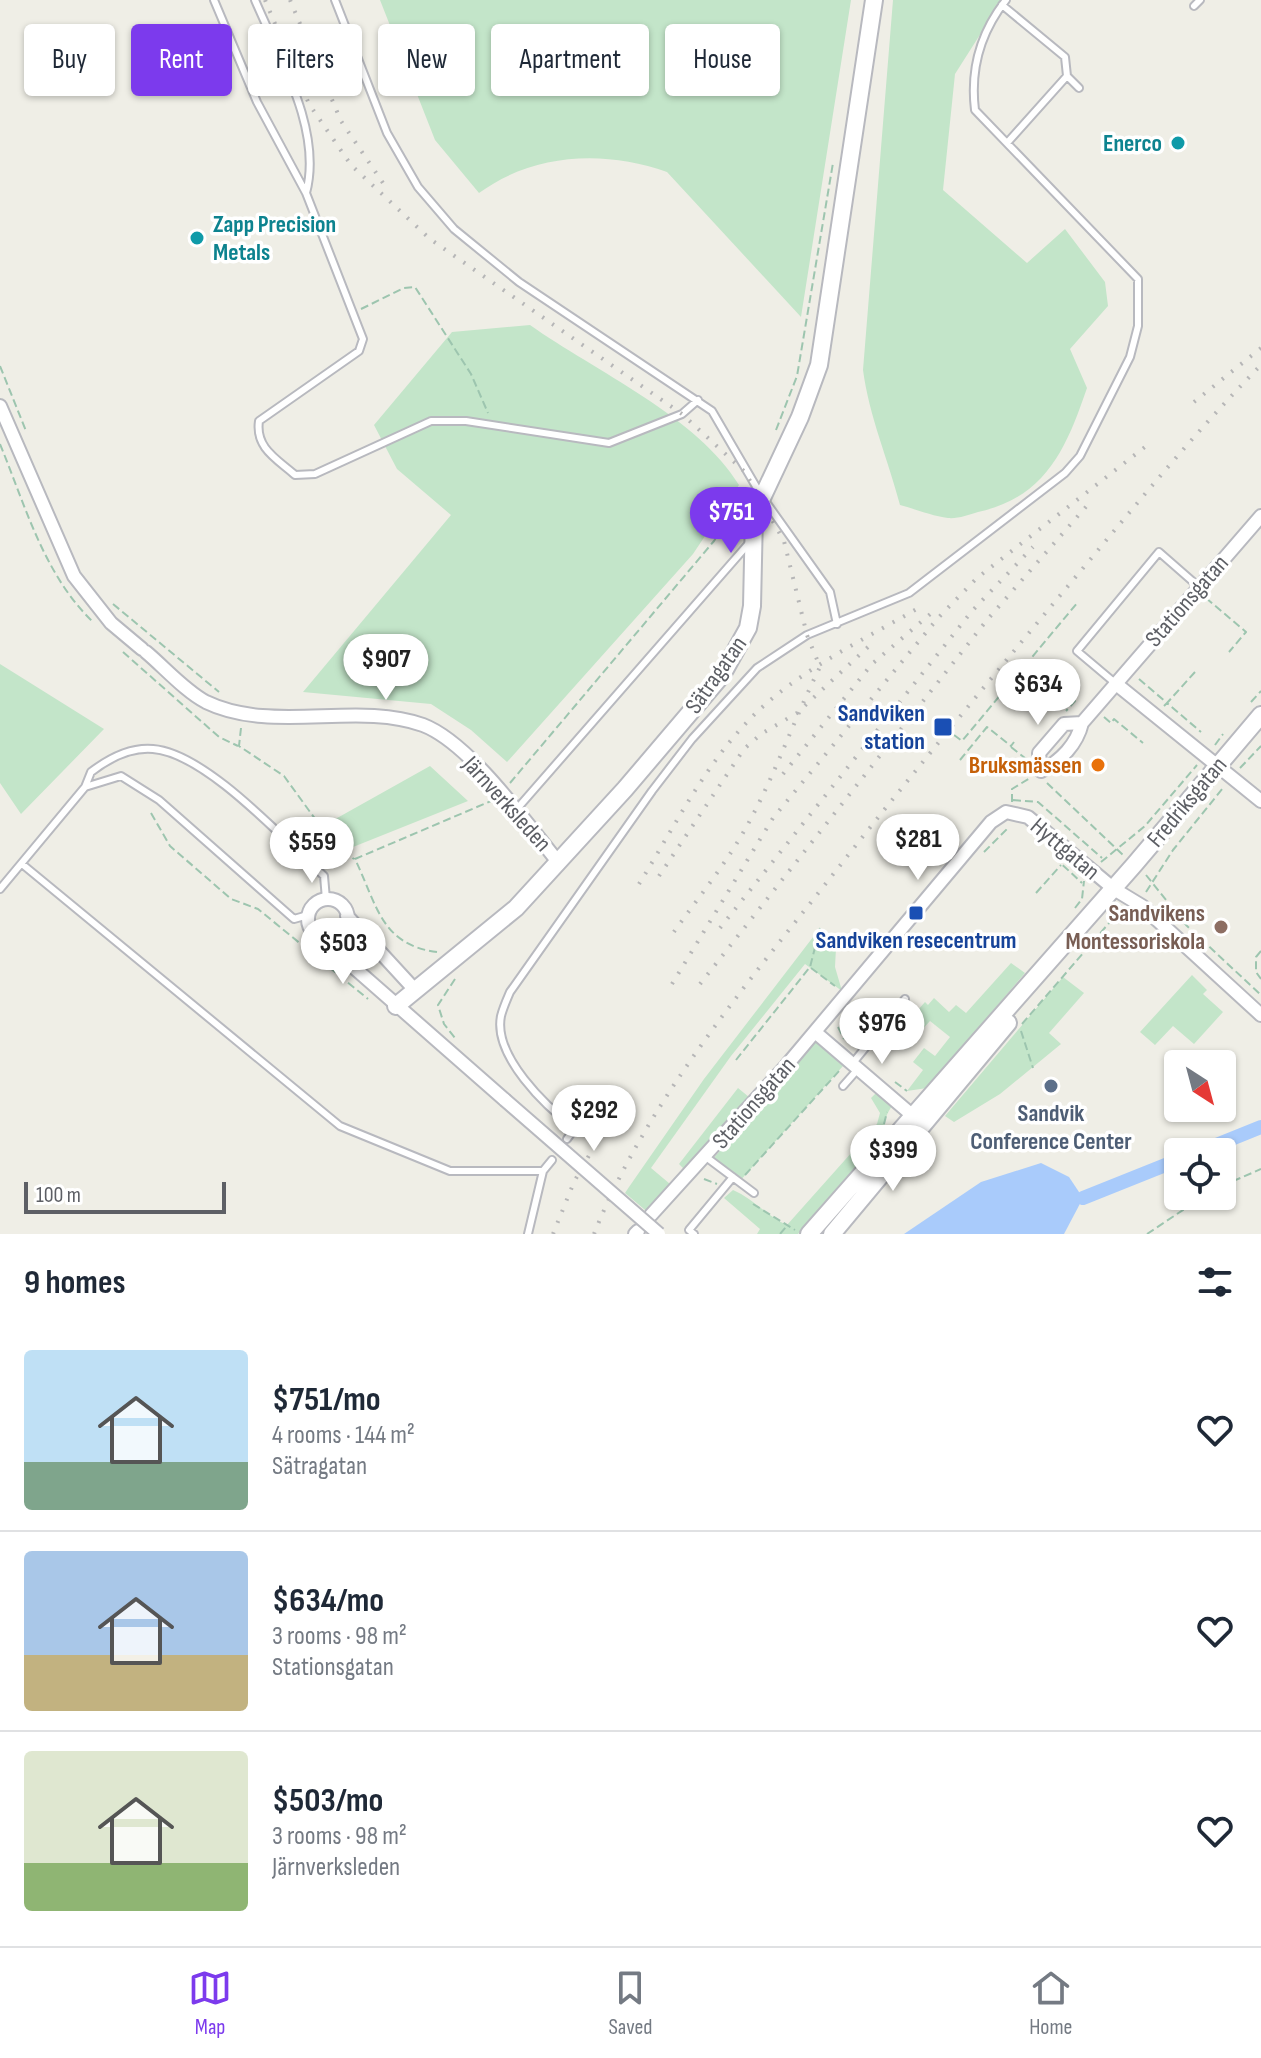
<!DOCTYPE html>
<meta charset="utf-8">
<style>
body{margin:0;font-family:"Sofia Sans Condensed",sans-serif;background:#f6f6f7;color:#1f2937;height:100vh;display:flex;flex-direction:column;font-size:30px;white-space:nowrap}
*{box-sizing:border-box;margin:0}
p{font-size:26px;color:#747a83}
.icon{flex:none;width:44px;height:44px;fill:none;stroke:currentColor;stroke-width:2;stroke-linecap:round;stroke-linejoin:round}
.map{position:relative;height:1234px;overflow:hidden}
.sheet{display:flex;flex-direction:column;background:#fff;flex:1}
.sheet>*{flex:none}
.hud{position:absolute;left:24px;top:24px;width:800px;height:72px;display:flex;gap:16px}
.needle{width:52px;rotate:144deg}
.buttons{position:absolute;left:1164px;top:1050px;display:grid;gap:16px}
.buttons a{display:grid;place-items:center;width:72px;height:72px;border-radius:8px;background:#fff;box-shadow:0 2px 6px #0004;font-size:40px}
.scale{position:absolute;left:24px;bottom:20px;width:202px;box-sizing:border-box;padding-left:8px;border:4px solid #5d5f65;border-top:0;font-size:22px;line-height:28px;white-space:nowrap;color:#5d5f65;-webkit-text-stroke:6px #fff;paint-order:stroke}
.price{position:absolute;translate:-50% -68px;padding:0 18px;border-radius:28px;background:#fff;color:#222;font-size:26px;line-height:52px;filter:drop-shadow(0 2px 4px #0008)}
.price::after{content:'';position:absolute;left:50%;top:48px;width:24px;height:18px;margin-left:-12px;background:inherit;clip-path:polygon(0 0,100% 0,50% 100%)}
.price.selected{background:#7c3aed;color:#fff}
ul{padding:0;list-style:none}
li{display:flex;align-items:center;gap:24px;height:200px;padding:0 24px}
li+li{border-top:2px solid #e0e1e3}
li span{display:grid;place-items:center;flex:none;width:224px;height:160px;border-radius:8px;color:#555}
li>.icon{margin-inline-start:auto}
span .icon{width:96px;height:96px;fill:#fffc;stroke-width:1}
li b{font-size:34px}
h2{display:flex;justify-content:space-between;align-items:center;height:96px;padding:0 24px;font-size:34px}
.chip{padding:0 28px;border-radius:8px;background:#fff;box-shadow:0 2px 6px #0004;font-size:28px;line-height:72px}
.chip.selected{background:#7c3aed;color:#fff}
.tabs{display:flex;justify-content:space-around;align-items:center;height:112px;border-top:2px solid #e0e1e3;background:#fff;font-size:22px;color:#747a83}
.tabs a{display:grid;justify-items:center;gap:4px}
.tabs .selected{color:#7c3aed}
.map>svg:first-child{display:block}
.green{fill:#c3e5c9}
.water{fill:#a9cbfb}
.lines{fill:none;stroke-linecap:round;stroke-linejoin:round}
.canal{stroke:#a9cbfb;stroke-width:14}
.service-casing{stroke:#b8b9bf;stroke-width:10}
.minor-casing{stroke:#b8b9bf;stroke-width:16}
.tertiary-casing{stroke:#b8b9bf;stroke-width:20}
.path{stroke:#9dc5af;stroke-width:2;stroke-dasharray:8 4;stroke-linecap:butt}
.service{stroke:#fff;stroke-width:6}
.minor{stroke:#fff;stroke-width:12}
.tertiary{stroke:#fff;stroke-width:16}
.rail{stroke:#b6b6b7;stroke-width:4;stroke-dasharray:2 10;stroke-linecap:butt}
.minor-bridge-casing{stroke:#b8b9bf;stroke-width:16;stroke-linecap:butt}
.minor-bridge{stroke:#fff;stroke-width:12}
.culture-dot{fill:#0f9aa8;stroke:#fff;stroke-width:3}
.transit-dot{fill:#1a4fb4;stroke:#fff;stroke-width:3}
.food-dot{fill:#e8710a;stroke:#fff;stroke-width:3}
.education-dot{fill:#8d6e63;stroke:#fff;stroke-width:3}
.service-dot{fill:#5c6f8a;stroke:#fff;stroke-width:3}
.labels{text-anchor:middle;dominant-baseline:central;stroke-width:7;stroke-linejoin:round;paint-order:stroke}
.culture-label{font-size:24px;font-weight:bold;fill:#0d838f;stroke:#fff;text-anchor:end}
.street-label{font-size:24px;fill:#5d5f65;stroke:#fff}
.transit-label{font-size:24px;font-weight:bold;fill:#164399;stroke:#fff;text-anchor:end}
.food-label{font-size:24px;font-weight:bold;fill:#c56008;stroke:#fff;text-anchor:end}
.education-label{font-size:24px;font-weight:bold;fill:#785e54;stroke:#fff;text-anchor:end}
.service-label{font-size:24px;font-weight:bold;fill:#4e5e75;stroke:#fff}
</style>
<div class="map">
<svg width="1261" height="1234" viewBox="0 0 1261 1234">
<rect width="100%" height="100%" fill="#efeee6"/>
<!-- green -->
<path class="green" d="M380,0H851L801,317L667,172C604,150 534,153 479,193L435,140Z
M893,0H1002L955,74L943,190L1027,263L1065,229L1105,282L1108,306L1070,349L1087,388C1066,449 1046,497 978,512C969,515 957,519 948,518C932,516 915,509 900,505C888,459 869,416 863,370Z
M530,325C595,371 698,417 739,485L693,554L507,762L471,730L431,704L303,692L451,515L397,469L374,425L452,332Z
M0,664L104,729L21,814L0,783Z
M430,766L468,801L353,847L330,822Z
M820,928L816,943L825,950L830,943L836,948L835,967L842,991L805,964L731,1056L651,1168L676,1189L651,1215L625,1193L629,1187L704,1079Z
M1011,963L1025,973L927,1088L907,1091L923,1070L913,1062L924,1048L935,1056L950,1037L930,1021L905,1048L889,1043L925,1002L928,1005L934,998L949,1012L956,1005L966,1013Z
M1192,975L1207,990L1203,994L1223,1012L1194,1044L1173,1026L1155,1045L1140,1032Z
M1063,977L1084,993L1049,1033L1061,1044L1000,1094L954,1122L945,1116Z
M816,1042L843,1066L739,1182L711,1161Z
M738,1088L755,1102L689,1174L679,1164Z
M881,1088L896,1101C879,1121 889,1125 880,1140C859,1175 827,1205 798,1234H757L760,1229L724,1198L733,1190C752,1198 767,1216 787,1225L877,1124L880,1113L871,1098Z"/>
<!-- water -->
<path class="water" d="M1041,1163L1069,1177L1083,1198L1064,1234H904L981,1182Z"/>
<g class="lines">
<!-- canal -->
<path class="canal" d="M1199,1152L1261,1127
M1083,1198L1178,1160"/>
<!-- service casing -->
<g class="service-casing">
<path id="service" d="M214,0L257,102L306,193L363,339L359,351L259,421C255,448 277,459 295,475L315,474L431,421H466L609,443L682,414L698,400
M255,0C279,57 323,131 306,193
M335,0L387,133L418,187L454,229L519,282L712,411L761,495L830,592L837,624
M1002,5L1065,57L1067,76L1079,88
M1194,6L1200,0
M1007,143L1067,76
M1115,683L1077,651L1159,552L1199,587
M85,787L91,772C108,759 131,747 153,749C206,753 284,840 324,876L326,899
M516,810L750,542
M22,864L340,1126L450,1171H543L528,1234
M0,889L85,787L121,776L159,800L294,919L308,915
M852,1064L905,999
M843,1086L858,1069
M567,1139L575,1128C546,1107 493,1056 501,1016C503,1008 507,999 510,992L652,791L692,739L757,668L807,635L909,593L1065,473L1080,456L1130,357L1138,326V279L975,110C970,69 980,33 1006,0
M706,1157L754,1193
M543,1171L552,1160
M694,1234L689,1230L733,1177"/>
</g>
<!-- minor casing -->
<g class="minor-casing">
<path id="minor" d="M0,406L74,576L111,623L142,649
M146,652C164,667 185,691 206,702C272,734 357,701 423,725C470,743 527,824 559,863
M1115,683L1261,801
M1082,723L1064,724L1039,753L1041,771C1061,761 1077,744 1082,723L1261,516
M308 919a20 20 0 1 1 40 0a20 20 0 1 1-40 0Z
M347,916L415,990
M318,936L505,1100
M815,1032L919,1121
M651,1215L786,1066L991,822L1006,812L1028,817L1114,889L1142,906L1261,1015
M635,1234L638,1231"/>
</g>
<!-- tertiary casing -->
<g class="tertiary-casing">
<path id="tertiary" d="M396,1006L516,908L625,789L722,675L748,628L752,606L754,515L800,417L819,365L874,0
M809,1234L1134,865L1261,715
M832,1234L1008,1023"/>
</g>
<!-- path -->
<path class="path" d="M361,309L404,288L415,287L471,374L488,413
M0,366L26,431
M776,430L797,376L833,163
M0,444C25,505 44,575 93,622
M1206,598L1246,632L1229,652
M113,604L219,692
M123,652L219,737L238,746
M1027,663L1075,701L1066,711
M1195,672L1167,703L1201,732
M1139,679L1167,703L1164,706
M1251,702L1261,691
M1104,717L1111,723L1114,719L1143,743
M241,728L239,746L284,776L334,845L354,859
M954,735L962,741L1078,602
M1215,745L1223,734
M1011,747L1025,758
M960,760L987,727L1011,746L1014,742
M1240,768L1261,746
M510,783L714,541L746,488
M1047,783L1123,855
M1013,800L1038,802L1102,858
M1012,802V789L1030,778
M151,813L170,846L231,899L258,909L368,999
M984,852L1008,828
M1054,857L1082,883
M1101,862L1145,826L1197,765
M1146,875L1186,925L1261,995
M1146,892L1173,850L1223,788
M1036,893L1061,865
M1075,908L1082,899L1084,881
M1261,951L1256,957V972L1261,979
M437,952C381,945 377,905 355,859L491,801
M811,968L835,986
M455,979L438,1005L444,1024L455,1038
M1022,1024L1109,923L1126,912
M838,1027L844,1039
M1021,1031L1033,1068
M736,1060L810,967L820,928
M895,1082L907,1091
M884,1124L887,1112
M745,1175L840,1070
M704,1179L717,1184
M1222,1186L1261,1169
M753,1204L795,1230
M780,1234L786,1227
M1147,1234L1204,1196"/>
<!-- service -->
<use href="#service" class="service"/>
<!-- minor -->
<use href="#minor" class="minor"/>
<!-- tertiary -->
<use href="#tertiary" class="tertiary"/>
<!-- rail -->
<path class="rail" d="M265,0L309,104L351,165L430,239L682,414L745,472L784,541L807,635L820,667C794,719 776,773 748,824C727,863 697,899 671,936
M290,0L341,121L385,186
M1194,402L1261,348
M783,774L872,664L935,610
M659,876L744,749L761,734L797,713L868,647
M639,884C675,826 707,760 757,712C803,668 867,638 922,606
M720,928L972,611L1033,547
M672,984L773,818L938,618L977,578L1150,443
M700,984L987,620L1091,501
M553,1234L574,1182L600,1136
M594,1234C649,1095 758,971 849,854C929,753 1011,654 1094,555C1148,490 1202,425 1261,365"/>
<!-- minor-bridge casing -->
<g class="minor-bridge-casing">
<path id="minor-bridge" d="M505,1100L659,1234"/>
</g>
<!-- minor-bridge -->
<use href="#minor-bridge" class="minor-bridge"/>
</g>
<!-- markers -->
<g class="culture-dot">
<circle cx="1178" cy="143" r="8"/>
<circle cx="197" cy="238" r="8"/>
</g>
<g class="transit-dot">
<rect x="933" y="717" width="20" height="20" rx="4"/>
<rect x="908" y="905" width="16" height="16" rx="4"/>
</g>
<circle class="food-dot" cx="1098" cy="765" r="8"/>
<circle class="education-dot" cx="1221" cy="927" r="8"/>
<circle class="service-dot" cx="1051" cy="1086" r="8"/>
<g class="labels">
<!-- culture labels -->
<g class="culture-label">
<text x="1162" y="143">Enerco</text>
<text x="213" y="224" text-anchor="start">Zapp Precision<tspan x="213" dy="28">Metals</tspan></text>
</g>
<!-- street labels -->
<g class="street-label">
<text transform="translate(1187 601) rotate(-49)">Stationsgatan</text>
<text transform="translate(716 675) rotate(-55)">Sätragatan</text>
<text transform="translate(1187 802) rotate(-50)">Fredriksgatan</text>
<text transform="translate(507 804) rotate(48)">Järnverksleden</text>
<text transform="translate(1065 849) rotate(40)">Hyttgatan</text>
<text transform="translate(754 1103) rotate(-49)">Stationsgatan</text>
</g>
<!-- transit labels -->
<g class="transit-label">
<text x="925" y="713">Sandviken<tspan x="925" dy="28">station</tspan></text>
<text x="916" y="940" text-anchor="middle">Sandviken resecentrum</text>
</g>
<!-- food labels -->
<g class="food-label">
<text x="1082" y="765">Bruksmässen</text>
</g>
<!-- education labels -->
<g class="education-label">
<text x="1205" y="913">Sandvikens<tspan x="1205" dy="28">Montessoriskola</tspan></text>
</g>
<!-- service labels -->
<g class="service-label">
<text x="1051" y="1113">Sandvik<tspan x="1051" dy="28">Conference Center</tspan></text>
</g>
</g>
</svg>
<div class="buttons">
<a><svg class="needle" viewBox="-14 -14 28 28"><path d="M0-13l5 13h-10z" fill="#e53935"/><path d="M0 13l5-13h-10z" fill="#747a83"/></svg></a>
<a><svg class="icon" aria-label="locate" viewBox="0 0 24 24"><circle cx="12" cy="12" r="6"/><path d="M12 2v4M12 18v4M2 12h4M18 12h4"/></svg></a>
</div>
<div class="scale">100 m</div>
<b class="price selected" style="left:731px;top:555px">$751</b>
<b class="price" style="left:386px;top:702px">$907</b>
<b class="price" style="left:1038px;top:727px">$634</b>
<b class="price" style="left:918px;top:882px">$281</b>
<b class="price" style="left:312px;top:885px">$559</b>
<b class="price" style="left:343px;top:986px">$503</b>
<b class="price" style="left:882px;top:1066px">$976</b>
<b class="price" style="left:594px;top:1153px">$292</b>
<b class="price" style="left:893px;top:1193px">$399</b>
<div class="hud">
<a class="chip">Buy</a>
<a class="chip selected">Rent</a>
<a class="chip">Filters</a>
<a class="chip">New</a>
<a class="chip">Apartment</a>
<a class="chip">House</a>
</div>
</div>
<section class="sheet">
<h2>9 homes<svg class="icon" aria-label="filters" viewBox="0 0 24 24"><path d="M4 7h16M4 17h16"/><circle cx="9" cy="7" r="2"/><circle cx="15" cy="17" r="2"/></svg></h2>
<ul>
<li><span style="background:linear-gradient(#bfe0f5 70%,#7fa58c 0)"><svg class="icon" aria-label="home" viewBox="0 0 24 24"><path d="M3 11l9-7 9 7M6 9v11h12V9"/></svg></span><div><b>$751/mo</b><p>4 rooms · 144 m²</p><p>Sätragatan</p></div><svg class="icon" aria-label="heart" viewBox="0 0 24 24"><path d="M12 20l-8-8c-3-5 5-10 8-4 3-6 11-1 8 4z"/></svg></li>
<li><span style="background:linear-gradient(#a9c7e8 65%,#c2b280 0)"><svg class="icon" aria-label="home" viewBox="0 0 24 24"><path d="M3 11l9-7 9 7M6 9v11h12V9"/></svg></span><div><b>$634/mo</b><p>3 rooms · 98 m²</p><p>Stationsgatan</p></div><svg class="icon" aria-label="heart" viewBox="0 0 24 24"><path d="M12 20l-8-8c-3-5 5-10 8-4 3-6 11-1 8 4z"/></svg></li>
<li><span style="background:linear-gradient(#dfe7d0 70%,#8fb573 0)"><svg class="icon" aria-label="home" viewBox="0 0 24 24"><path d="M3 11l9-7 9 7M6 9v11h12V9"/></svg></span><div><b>$503/mo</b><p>3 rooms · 98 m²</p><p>Järnverksleden</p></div><svg class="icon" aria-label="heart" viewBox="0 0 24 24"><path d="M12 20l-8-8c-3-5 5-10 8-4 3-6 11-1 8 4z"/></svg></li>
</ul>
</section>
<nav class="tabs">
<a class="selected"><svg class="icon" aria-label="map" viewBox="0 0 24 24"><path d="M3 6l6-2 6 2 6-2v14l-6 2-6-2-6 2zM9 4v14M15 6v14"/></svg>Map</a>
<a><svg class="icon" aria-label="saved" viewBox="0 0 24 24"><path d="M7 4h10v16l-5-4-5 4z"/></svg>Saved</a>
<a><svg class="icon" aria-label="home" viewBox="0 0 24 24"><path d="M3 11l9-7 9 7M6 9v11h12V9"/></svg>Home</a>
</nav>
